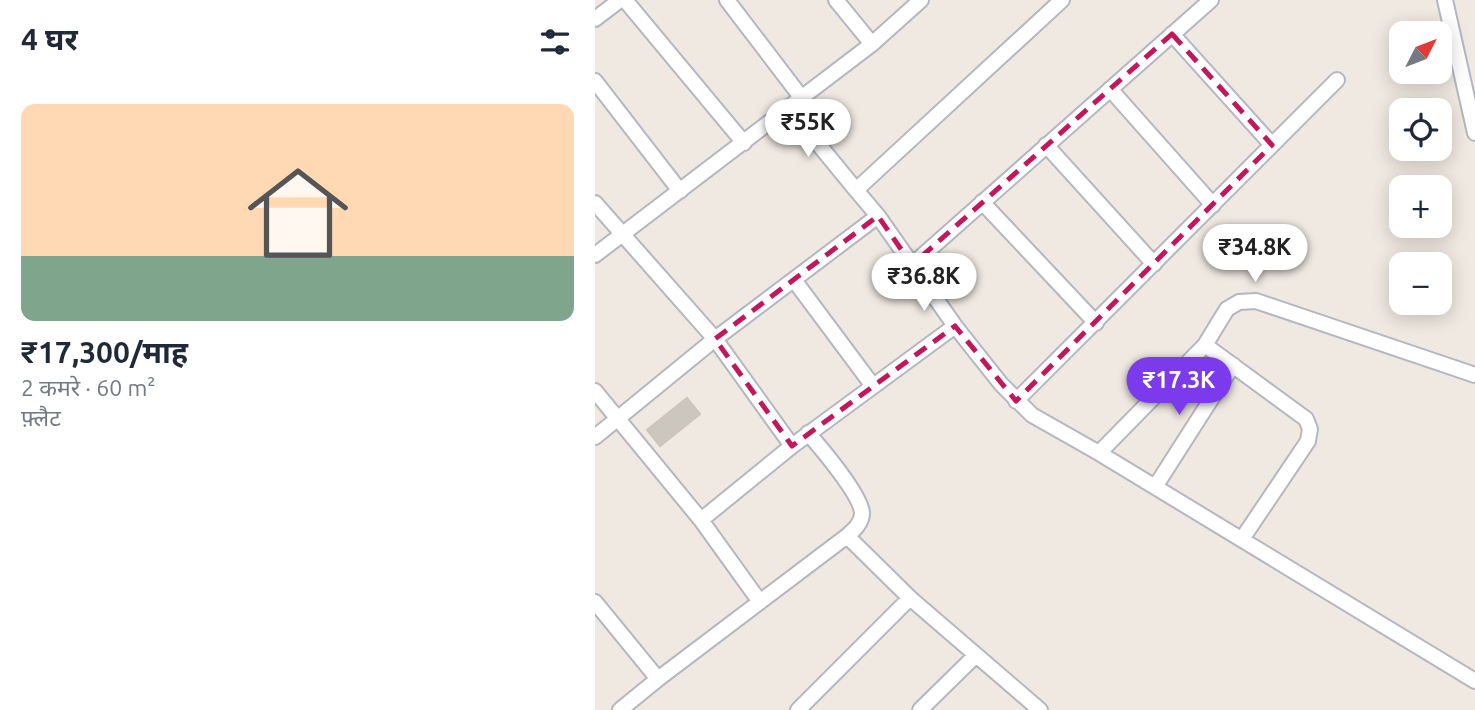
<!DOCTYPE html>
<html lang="hi">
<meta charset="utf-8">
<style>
body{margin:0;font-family:Ubuntu,"Noto Sans Devanagari",sans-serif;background:#f2f2f3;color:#1f2937;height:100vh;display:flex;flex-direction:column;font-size:26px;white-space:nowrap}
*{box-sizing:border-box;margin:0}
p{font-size:23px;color:#747a83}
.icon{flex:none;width:38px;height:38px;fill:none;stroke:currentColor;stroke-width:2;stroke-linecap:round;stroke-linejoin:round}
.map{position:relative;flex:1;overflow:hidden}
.side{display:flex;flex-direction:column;background:#fff;width:595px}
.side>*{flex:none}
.needle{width:46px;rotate:48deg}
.fabs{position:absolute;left:794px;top:21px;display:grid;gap:14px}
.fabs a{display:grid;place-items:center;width:63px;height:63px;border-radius:14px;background:#fff;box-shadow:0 4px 18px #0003;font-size:35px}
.price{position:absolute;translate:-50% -60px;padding:0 16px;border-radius:24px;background:#fff;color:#222;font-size:23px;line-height:46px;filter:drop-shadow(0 2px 4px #0008)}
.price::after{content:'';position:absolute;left:50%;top:42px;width:21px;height:16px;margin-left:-10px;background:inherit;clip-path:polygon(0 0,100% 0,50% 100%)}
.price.selected{background:#7c3aed;color:#fff}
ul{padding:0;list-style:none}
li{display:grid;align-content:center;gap:14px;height:371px;padding:0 21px}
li+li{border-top:2px solid #e0e1e3}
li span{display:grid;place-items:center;height:217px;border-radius:14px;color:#555}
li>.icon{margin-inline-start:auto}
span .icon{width:126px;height:126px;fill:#fffc;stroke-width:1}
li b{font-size:30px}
h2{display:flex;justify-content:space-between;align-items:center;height:84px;padding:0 21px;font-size:30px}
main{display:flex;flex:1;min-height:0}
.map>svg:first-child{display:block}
.building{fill:#cbc7bf;stroke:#cbc5ba;stroke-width:2}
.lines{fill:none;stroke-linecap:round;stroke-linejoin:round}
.minor-casing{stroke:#b4b7c1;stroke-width:18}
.minor{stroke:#fff;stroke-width:14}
.marked{fill:none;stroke:#c2185b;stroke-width:5;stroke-dasharray:14 9;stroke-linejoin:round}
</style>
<main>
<section class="side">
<h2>4 घर<svg class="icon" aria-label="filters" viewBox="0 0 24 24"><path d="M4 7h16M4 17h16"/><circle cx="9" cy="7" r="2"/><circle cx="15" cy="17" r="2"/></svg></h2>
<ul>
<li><span style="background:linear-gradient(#ffd9b3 70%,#7fa58c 0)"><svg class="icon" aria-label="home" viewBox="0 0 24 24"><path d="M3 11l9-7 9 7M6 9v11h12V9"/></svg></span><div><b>₹17,300/माह</b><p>2 कमरे · 60 m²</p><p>फ़्लैट</p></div></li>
</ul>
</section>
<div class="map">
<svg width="880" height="710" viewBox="0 0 880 710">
<rect width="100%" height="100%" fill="#efe9e1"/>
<!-- building -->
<path class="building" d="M92,398L105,414L65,446L52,430Z"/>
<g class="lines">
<!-- minor casing -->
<g class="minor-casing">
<path id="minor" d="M30,0L149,143
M132,0L206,97
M241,0L277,44
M850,0L880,133
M0,19L25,0
M577,34L677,145
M0,81L85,191
M515,89L618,205
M193,107L261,190
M451,145L559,264
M387,202L501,323
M0,203L120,339L197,446
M0,255L277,44L326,0
M317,265L616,0
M199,280L278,386
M360,326L406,384L437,415L504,453L880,681
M610,345L711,419L715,429L713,441L647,539
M0,391L106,520L197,446L360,326L283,216L261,190L467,0
M421,401L742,80
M213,433C226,448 266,495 267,513C267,523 259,530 252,536L315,598L445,710
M0,437L120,339L283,216
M504,453L610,345L632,309L644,302L661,301L880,375
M560,487L638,365
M106,520L165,602
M0,602L63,679
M25,710L63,679L252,536
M203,710L315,598
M325,710L380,656"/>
</g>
<!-- minor -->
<use href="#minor" class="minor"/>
</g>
<!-- marked area -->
<path class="marked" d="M577,34L677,145L421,401L360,326L197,446L120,339L283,216L317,265Z"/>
</svg>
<div class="fabs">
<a><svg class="needle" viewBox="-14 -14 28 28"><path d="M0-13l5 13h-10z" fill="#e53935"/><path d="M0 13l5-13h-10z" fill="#747a83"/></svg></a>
<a><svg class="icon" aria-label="locate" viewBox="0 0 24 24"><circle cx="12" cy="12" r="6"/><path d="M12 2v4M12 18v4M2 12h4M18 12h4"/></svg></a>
<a>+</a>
<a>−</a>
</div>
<b class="price" style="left:213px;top:159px">₹55K</b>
<b class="price" style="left:660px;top:284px">₹34.8K</b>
<b class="price" style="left:329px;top:313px">₹36.8K</b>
<b class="price selected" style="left:584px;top:417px">₹17.3K</b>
</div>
</main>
